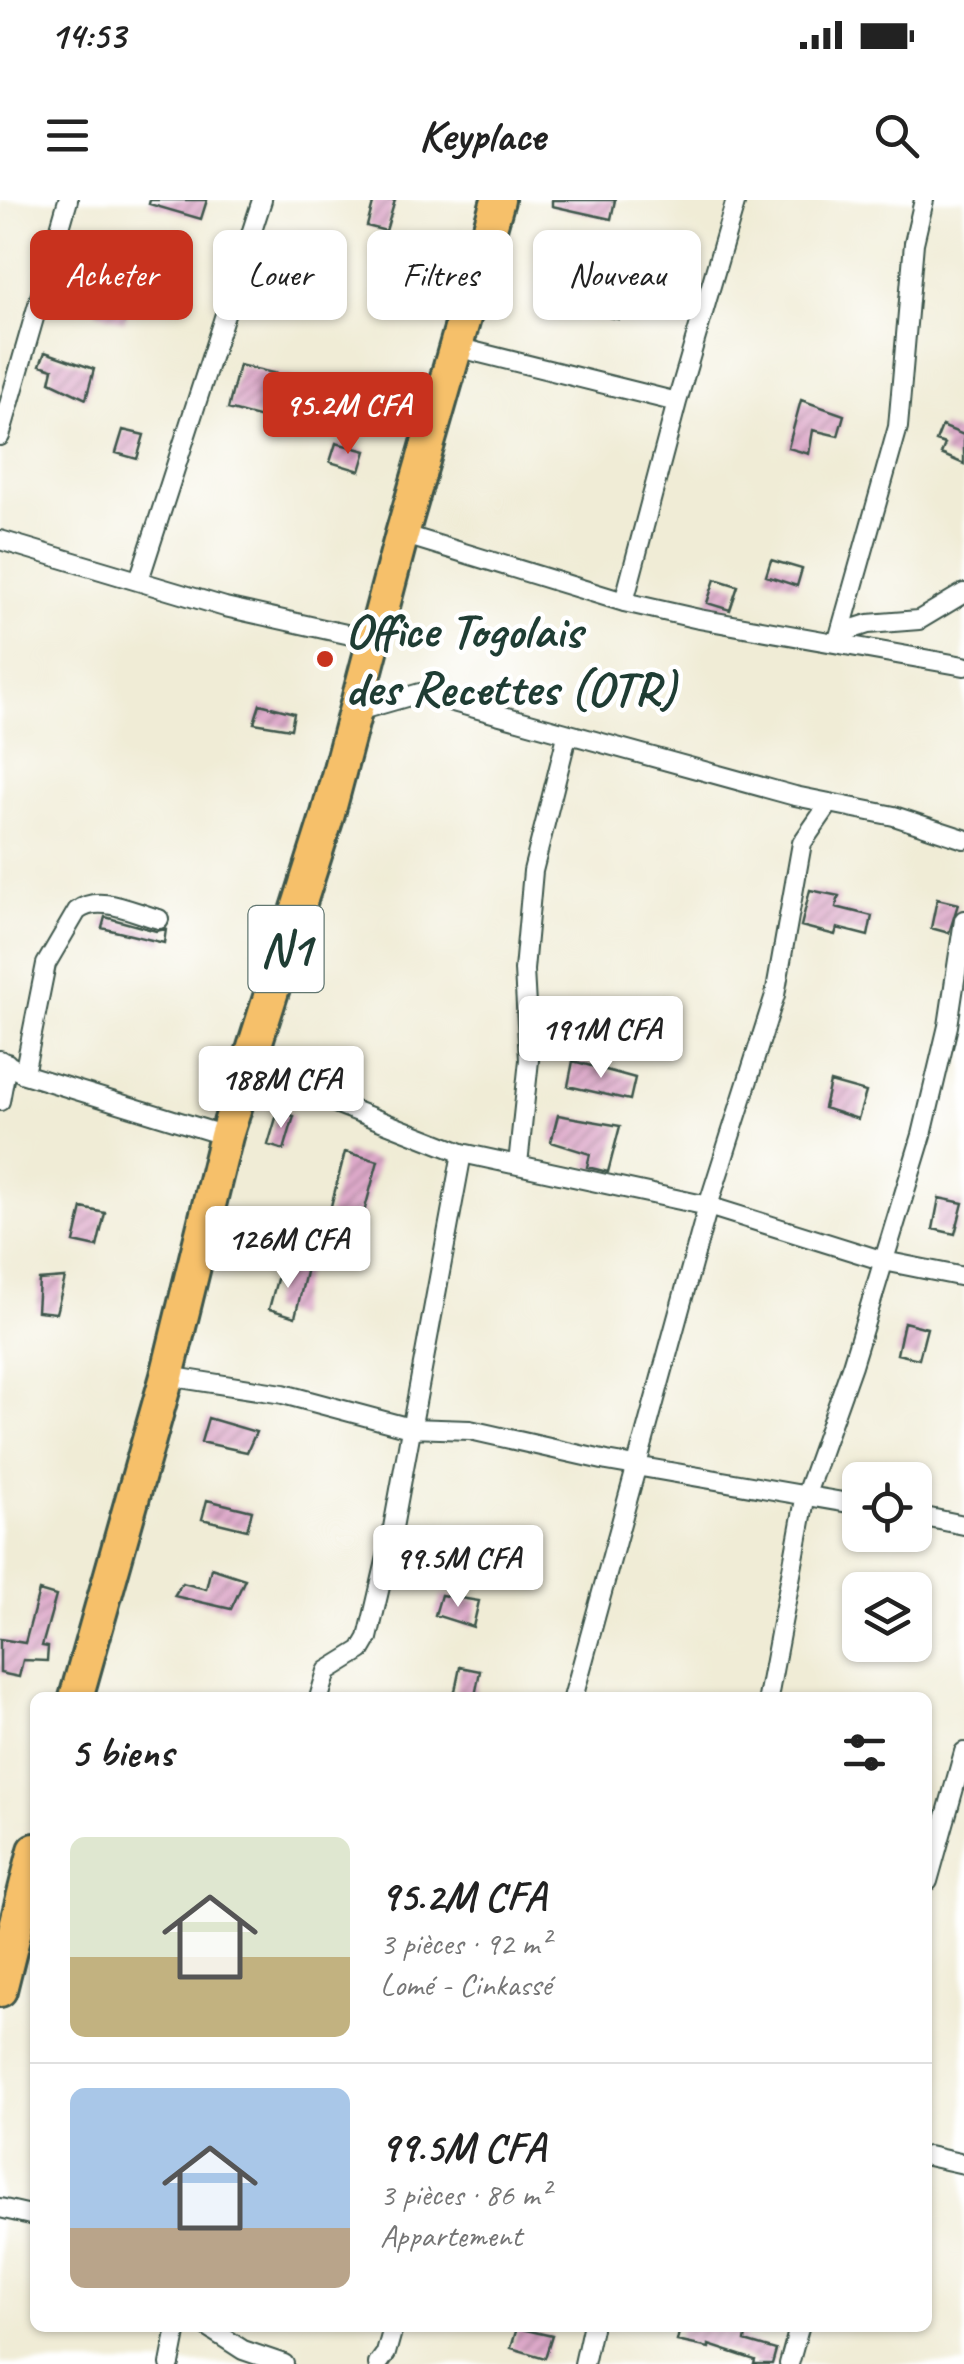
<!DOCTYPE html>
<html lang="fr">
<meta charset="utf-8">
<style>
body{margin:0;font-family:Caveat,sans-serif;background:#f2f2f2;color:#222;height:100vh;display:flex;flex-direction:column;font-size:38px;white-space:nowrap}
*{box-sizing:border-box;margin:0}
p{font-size:32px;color:#767676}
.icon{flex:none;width:55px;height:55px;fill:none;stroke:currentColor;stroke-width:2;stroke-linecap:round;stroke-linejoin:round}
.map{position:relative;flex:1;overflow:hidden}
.details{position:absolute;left:30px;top:1492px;width:902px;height:640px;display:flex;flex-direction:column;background:#fff;border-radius:15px;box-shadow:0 2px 8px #0004}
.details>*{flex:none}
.guide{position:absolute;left:30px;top:30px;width:905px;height:90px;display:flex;gap:20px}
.buttons{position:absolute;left:842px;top:1262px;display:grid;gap:20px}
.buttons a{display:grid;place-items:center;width:90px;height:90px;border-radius:15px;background:#fff;box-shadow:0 2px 8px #0004;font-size:50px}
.price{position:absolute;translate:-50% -85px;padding:0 22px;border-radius:10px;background:#fff;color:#222;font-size:32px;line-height:65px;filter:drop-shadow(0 2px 5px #0008)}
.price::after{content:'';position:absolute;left:50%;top:60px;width:30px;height:22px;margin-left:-15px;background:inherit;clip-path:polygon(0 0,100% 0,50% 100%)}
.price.selected{background:#c8321e;color:#fff}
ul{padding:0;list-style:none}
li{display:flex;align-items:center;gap:30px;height:250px;padding:0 40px}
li+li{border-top:2px solid #e0e0e0}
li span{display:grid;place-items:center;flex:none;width:280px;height:200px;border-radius:15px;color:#555}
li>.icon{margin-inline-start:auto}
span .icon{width:120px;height:120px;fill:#fffc;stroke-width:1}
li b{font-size:42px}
h2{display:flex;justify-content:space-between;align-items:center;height:120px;padding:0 40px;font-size:42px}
.chip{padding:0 35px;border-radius:15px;background:#fff;box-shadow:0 2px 8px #0004;font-size:35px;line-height:90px}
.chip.selected{background:#c8321e;color:#fff}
.status{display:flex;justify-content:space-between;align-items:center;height:70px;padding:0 50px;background:#fff;direction:ltr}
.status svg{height:28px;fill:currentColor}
header{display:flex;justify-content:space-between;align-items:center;height:130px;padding:0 40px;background:#fff;font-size:45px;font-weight:700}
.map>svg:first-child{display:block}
.building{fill:url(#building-hatch)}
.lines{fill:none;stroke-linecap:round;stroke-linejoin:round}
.street-casing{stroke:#3e574c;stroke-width:22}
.highway-casing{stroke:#3e574c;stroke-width:38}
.street{stroke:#fff;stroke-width:18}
.highway{stroke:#f6c06b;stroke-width:32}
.poi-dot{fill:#c8321e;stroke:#fff;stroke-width:4}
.labels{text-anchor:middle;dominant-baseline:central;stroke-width:9;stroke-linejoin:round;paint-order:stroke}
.shield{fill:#fff;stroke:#627771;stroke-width:2.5}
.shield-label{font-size:48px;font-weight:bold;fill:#1f3d34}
.poi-label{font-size:50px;font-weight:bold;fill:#1f3d34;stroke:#fff;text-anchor:start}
</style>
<div class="status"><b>14:53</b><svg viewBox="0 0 49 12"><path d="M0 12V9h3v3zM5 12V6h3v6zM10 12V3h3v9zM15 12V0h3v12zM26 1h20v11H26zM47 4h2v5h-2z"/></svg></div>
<header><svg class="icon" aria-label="menu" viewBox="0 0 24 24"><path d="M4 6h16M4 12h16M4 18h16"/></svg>Keyplace<svg class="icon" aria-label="search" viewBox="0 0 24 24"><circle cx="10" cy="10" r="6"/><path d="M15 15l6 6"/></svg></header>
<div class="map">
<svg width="964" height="2164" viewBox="0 0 964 2164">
<defs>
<pattern id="building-hatch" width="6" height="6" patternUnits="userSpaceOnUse" patternTransform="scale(2.5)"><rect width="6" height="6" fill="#dda9c9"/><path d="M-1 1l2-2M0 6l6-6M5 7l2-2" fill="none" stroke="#b38ba4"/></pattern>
</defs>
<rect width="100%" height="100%" fill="#fff"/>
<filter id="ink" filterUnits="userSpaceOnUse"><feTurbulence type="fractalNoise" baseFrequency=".01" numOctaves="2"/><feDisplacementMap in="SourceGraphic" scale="20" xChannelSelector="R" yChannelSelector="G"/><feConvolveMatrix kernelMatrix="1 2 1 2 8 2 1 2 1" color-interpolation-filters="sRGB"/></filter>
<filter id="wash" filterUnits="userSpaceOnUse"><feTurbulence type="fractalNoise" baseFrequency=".0048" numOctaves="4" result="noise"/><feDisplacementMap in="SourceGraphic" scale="40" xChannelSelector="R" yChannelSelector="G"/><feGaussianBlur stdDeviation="2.25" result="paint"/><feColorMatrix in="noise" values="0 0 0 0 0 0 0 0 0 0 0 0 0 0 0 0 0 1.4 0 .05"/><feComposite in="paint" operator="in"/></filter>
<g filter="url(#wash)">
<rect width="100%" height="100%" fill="#f0ecd6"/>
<g id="blocks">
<!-- building -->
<path class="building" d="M150,0H207L201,19L149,4Z
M374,0H395L386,31L367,26Z
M552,0H615L611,19L552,6Z
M86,55L142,72L124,122L95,111L100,89L78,83Z
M599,90L644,102L641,116L619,111L618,119L595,114Z
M45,152L94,169L86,199L50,182L53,169L40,165Z
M239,165L303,180L301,188L310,190L299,228L228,209Z
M801,200L844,215L838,236L813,230L809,254L788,248Z
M942,226L964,235V264L941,254L945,244L936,241Z
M123,230L144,235L137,259L116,253Z
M336,243L366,251L360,271L330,262Z
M771,360L802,369L797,386L766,376Z
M715,379L738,386L730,410L707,403Z
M260,504L294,513L291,529L254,523Z
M810,690L839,696L836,707L872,716L868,736L837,728L835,735L801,726Z
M937,699L958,704L949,733L931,728Z
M105,717L156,731L166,729L164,743L102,728Z
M589,814L634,825L629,847L585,838Z
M573,861L635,878L630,900L568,886Z
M830,882L866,892L858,919L824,908Z
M278,911L294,916L284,950L268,945Z
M558,915L620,926L608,972L587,967L590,954L551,942Z
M345,952L378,961L357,1038L324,1033Z
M939,998L963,1003L955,1034L933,1029Z
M82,1008L105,1013L97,1047L74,1042Z
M280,1068H307L295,1117L269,1109Z
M65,1078L56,1113L37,1111L39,1080Z
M904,1122L927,1128L919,1159L897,1154Z
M208,1218L256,1232L247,1252L201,1242Z
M207,1300L252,1311L247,1330L202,1319Z
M211,1368L245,1379L231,1409L174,1396L182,1383L206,1389Z
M39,1391L56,1396L42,1446L48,1447L47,1461L23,1460L19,1477L0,1473V1439L25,1443Z
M441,1395L479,1401L473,1427L435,1415Z
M460,1467L480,1471L475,1496L455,1491Z
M517,2128L552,2136L545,2158L511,2148Z
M680,2128H747L745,2141L776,2150L772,2164H754L755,2160L709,2145V2148L677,2141Z"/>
</g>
</g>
<g filter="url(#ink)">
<use href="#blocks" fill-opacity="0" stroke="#3e574c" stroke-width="2.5"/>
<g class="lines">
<!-- street casing -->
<g class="street-casing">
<path id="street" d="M456,147L677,202
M0,236L68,0
M402,334L624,402L699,419L964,466
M0,340L225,407L373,440
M139,380L262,0
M624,402L677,202L736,0
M840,433L898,227L914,43L924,0
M838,439L840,433L868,424L919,420L964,393
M354,512L420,493L795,596L894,616L964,639
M0,860L24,874L226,936
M249,869L462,953L708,1006L884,1061L964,1077
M24,874L46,764L77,711C99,693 134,713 159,719
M0,901L7,863
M518,964L529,860L524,770L533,671L567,536
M167,1176L283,1194L410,1228L470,1230L607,1261L860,1305
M915,1315L964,1325
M319,1498L327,1471L361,1450L368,1438L390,1344L462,953
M573,1498L708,1006L775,795L802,643L829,604
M768,1498L806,1294L852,1165L922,935L948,826L964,720
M928,1681L964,1552
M928,1956L964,1964
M0,2008L35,2016
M209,2128L243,2150L284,2164
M170,2164L177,2128
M378,2164L386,2153L393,2128
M584,2164L592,2128
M789,2164L799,2128"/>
</g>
<!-- highway casing -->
<g class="highway-casing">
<path id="highway" d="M76,1498L167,1176L226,936L328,614L402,334L498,0
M0,1790L35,1650"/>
</g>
<!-- street -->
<use href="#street" class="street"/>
<!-- highway -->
<use href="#highway" class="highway"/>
</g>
</g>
<!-- markers -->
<circle class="poi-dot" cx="325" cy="459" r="10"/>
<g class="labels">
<!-- shield labels -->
<rect class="shield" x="248.5" y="706" width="75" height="86" rx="8"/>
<g class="shield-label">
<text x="286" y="749">N1</text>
</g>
<!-- poi labels -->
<g class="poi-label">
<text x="345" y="430">Office Togolais<tspan x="345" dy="58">des Recettes (OTR)</tspan></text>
</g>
</g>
</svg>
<div class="buttons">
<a><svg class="icon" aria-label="locate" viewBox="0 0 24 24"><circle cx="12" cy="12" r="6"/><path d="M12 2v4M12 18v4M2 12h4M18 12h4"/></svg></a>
<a><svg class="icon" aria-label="layers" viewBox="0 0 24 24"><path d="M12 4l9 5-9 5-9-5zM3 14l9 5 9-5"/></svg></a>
</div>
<b class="price selected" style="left:348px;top:257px">95.2M CFA</b>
<b class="price" style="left:601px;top:881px">191M CFA</b>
<b class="price" style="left:281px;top:931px">188M CFA</b>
<b class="price" style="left:288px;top:1091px">126M CFA</b>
<b class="price" style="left:458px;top:1410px">99.5M CFA</b>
<div class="guide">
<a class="chip selected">Acheter</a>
<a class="chip">Louer</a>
<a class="chip">Filtres</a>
<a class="chip">Nouveau</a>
</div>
<section class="details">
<h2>5 biens<svg class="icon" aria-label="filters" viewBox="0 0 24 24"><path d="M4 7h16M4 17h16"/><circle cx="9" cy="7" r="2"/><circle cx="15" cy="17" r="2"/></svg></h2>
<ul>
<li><span style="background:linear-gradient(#dfe7d0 60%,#c2b280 0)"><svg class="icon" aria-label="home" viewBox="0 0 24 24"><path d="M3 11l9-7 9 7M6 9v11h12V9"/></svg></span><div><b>95.2M CFA</b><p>3 pièces · 92 m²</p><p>Lomé - Cinkassé</p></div></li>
<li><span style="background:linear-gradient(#a9c7e8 70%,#b9a48a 0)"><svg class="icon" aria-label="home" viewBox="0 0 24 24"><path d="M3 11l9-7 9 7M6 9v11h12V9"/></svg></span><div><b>99.5M CFA</b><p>3 pièces · 86 m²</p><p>Appartement</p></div></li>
</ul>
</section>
</div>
